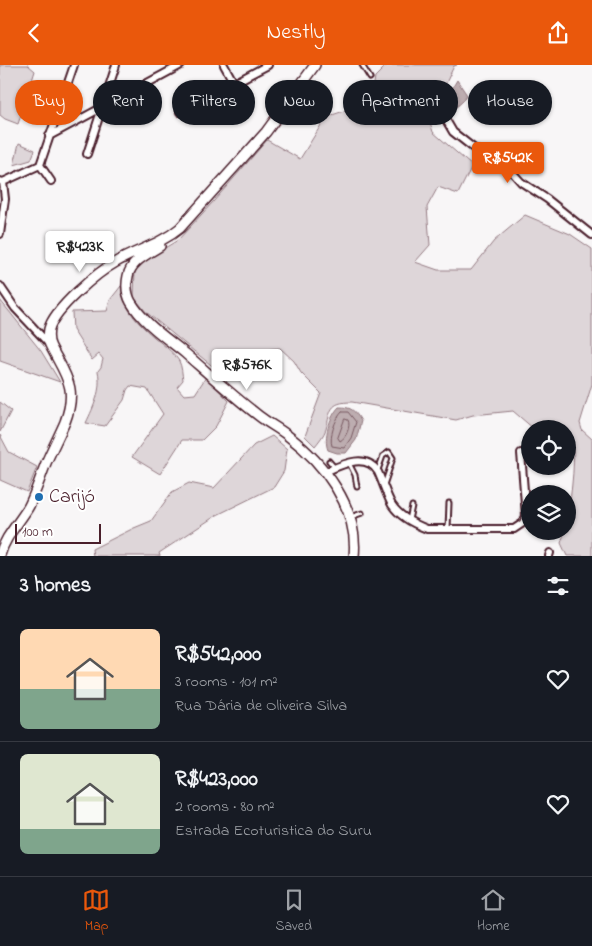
<!DOCTYPE html>
<meta charset="utf-8">
<style>
body{margin:0;font-family:"Indie Flower",sans-serif;background:#20242c;color:#f1f3f6;height:100vh;display:flex;flex-direction:column;font-size:19px;white-space:nowrap}
*{box-sizing:border-box;margin:0}
p{font-size:16px;color:#9ea1a6}
.icon{flex:none;width:28px;height:28px;fill:none;stroke:currentColor;stroke-width:2;stroke-linecap:round;stroke-linejoin:round}
.map{position:relative;height:491px;overflow:hidden}
.sheet{display:flex;flex-direction:column;background:#171b24;flex:1}
.sheet>*{flex:none}
.top-card{position:absolute;left:15px;top:15px;width:562px;height:45px;display:flex;gap:10px}
.fabs{position:absolute;left:521px;top:355px;display:grid;gap:10px}
.fabs a{display:grid;place-items:center;width:55px;height:55px;border-radius:50%;background:#171b24;box-shadow:0 1px 4px #0004;font-size:25px}
.scale{position:absolute;left:15px;bottom:12px;width:86px;box-sizing:border-box;padding-left:5px;border:2px solid #4a1f2b;border-top:0;font-size:14px;line-height:18px;white-space:nowrap;color:#4a1f2b;-webkit-text-stroke:4px #fff;paint-order:stroke}
.price{position:absolute;translate:-50% -42px;padding:0 11px;border-radius:5px;background:#fff;color:#222;font-size:16px;line-height:32px;filter:drop-shadow(0 1px 2px #0008)}
.price::after{content:'';position:absolute;left:50%;top:30px;width:15px;height:11px;margin-left:-8px;background:inherit;clip-path:polygon(0 0,100% 0,50% 100%)}
.price.selected{background:#ea580c;color:#fff}
ul{padding:0;list-style:none}
li{display:flex;align-items:center;gap:15px;height:125px;padding:0 20px}
li+li{border-top:1px solid #363941}
li span{display:grid;place-items:center;flex:none;width:140px;height:100px;border-radius:8px;color:#555}
li>.icon{margin-inline-start:auto}
span .icon{width:60px;height:60px;fill:#fffc;stroke-width:1}
li b{font-size:21px}
h2{display:flex;justify-content:space-between;align-items:center;height:60px;padding:0 20px;font-size:21px}
.chip{padding:0 18px;border-radius:22px;background:#171b24;box-shadow:0 1px 4px #0004;font-size:18px;line-height:45px}
.chip.selected{background:#ea580c;color:#fff}
header{display:flex;justify-content:space-between;align-items:center;height:65px;padding:0 20px;background:#ea580c;color:#fff;font-size:22px;font-weight:600}
.tabs{display:flex;justify-content:space-around;align-items:center;height:70px;border-top:1px solid #363941;background:#171b24;font-size:14px;color:#9ea1a6}
.tabs a{display:grid;justify-items:center;gap:2px}
.tabs .selected{color:#ea580c}
.map>svg:first-child{display:block}
.green{fill:#ded6d9;stroke:#947a82}
.water{fill:#bdadb0;stroke:#8f747b}
.lines{fill:none;stroke-linecap:round;stroke-linejoin:round}
.shore{stroke:#785860;stroke-width:1}
.lane-casing{stroke:#4a1f2b;stroke-width:7}
.street-casing{stroke:#4a1f2b;stroke-width:10}
.secondary-casing{stroke:#4a1f2b;stroke-width:12}
.lane{stroke:#fff;stroke-width:3}
.street{stroke:#fff;stroke-width:6}
.secondary{stroke:#fff;stroke-width:9}
.poi-dot{fill:#1f6fb2;stroke:#fff;stroke-width:2}
.labels{text-anchor:middle;dominant-baseline:central;stroke-width:4;stroke-linejoin:round;paint-order:stroke}
.poi-label{font-size:20px;fill:#4a1f2b;stroke:#fff;text-anchor:start}
</style>
<header><svg class="icon" aria-label="back" viewBox="0 0 24 24"><path d="M15 5l-7 7 7 7"/></svg>Nestly<svg class="icon" aria-label="share" viewBox="0 0 24 24"><path d="M12 15V3M7 8l5-5 5 5M5 13v7h14v-7"/></svg></header>
<div class="map">
<svg width="592" height="491" viewBox="0 0 592 491">
<rect width="100%" height="100%" fill="#f8f6f7"/>
<filter id="ink" filterUnits="userSpaceOnUse"><feTurbulence type="fractalNoise" baseFrequency=".02" numOctaves="2"/><feDisplacementMap in="SourceGraphic" scale="10" xChannelSelector="R" yChannelSelector="G"/><feConvolveMatrix kernelMatrix="1 2 1 2 8 2 1 2 1" color-interpolation-filters="sRGB"/></filter>
<g filter="url(#ink)">
<!-- green -->
<path class="green" d="M0,0H28L35,6L18,59L5,54L0,50Z
M387,0H457L454,1L429,54L433,67L472,101L458,129L438,122L427,142L430,180L415,197L438,205H471L494,176L525,150L570,169L592,184V319L580,358L582,365L592,374V491H567L561,478L565,466H568C568,436 577,404 572,374L568,370V364H534L513,346L473,350L456,355L352,337C329,337 331,345 326,364C324,370 319,376 315,381L305,371L321,328L301,308L294,296L280,283L257,286L227,313L146,247L134,232L135,206L145,195L178,175L213,137L267,75L300,94L326,52L344,46L372,32L375,12Z
M19,78L35,85L31,95L14,100Z
M121,221C124,247 141,261 160,277C167,283 174,288 179,296C182,302 182,309 183,315L177,322L184,330L195,329L206,312L229,336L216,361L202,375H182L160,409L132,392L163,349L147,324L130,321L127,325L124,335L105,361L86,358C94,341 102,325 98,306L101,302L103,294L99,289L92,295L73,265L72,247L107,246L110,235Z
M0,235L41,286L60,317L0,296Z
M0,337L11,346L0,367Z
M0,370L9,387L37,402L27,427L0,415Z
M272,371L287,384L284,406L274,422L217,450L159,488L160,491H93L92,484L134,463L151,456L172,427L189,418L214,423L254,380Z"/>
<!-- water -->
<path class="water" d="M457,15L467,30L463,36L442,55H440V44Z
M339,342C352,342 355,346 361,356L356,375L346,388H337L328,385C323,373 330,351 339,342Z"/>
<g class="lines">
<!-- shore -->
<path class="shore" d="M342,347H348L356,357L351,373L344,383L332,381C329,372 335,354 342,347Z
M345,354L348,355C351,361 346,373 340,376L338,373Z"/>
<!-- lane casing -->
<g class="lane-casing">
<path id="lane" d="M362,0L370,13
M329,396L335,403
M349,398L355,410L357,422
M378,405L383,391L389,387L393,393L384,420
M351,452L362,448
M409,455L412,441
M448,464L449,438"/>
</g>
<!-- street casing -->
<g class="street-casing">
<path id="street" d="M224,0L234,18
M180,47L268,0
M446,55L453,67L481,89L503,97L521,117L547,134L592,170
M49,71L181,0
M87,89L116,0
M0,116L3,117L5,134L0,169
M51,116L40,100L74,0
M3,117L40,100
M0,221L15,243L49,279
M325,407C341,400 366,387 378,407C383,418 386,429 392,440C400,452 414,459 427,464H514L523,458L526,451L521,388
M549,491L550,488"/>
</g>
<!-- secondary casing -->
<g class="secondary-casing">
<path id="secondary" d="M160,181C148,189 131,196 128,211C126,220 127,230 131,237C144,259 168,274 186,289C210,310 234,332 259,351C268,358 278,363 287,370C324,398 359,443 354,491
M0,490C5,471 20,457 29,441C36,427 40,413 46,398C52,384 59,371 65,357C78,323 66,311 51,282C48,277 48,270 49,264C54,244 98,207 116,197C137,185 161,179 180,163L266,67L315,0"/>
</g>
<!-- lane -->
<use href="#lane" class="lane"/>
<!-- street -->
<use href="#street" class="street"/>
<!-- secondary -->
<use href="#secondary" class="secondary"/>
</g>
</g>
<!-- markers -->
<circle class="poi-dot" cx="39" cy="432" r="5"/>
<g class="labels">
<!-- poi labels -->
<g class="poi-label">
<text x="49" y="432">Carijó</text>
</g>
</g>
</svg>
<div class="fabs">
<a><svg class="icon" aria-label="locate" viewBox="0 0 24 24"><circle cx="12" cy="12" r="6"/><path d="M12 2v4M12 18v4M2 12h4M18 12h4"/></svg></a>
<a><svg class="icon" aria-label="layers" viewBox="0 0 24 24"><path d="M12 4l9 5-9 5-9-5zM3 14l9 5 9-5"/></svg></a>
</div>
<div class="scale">100 m</div>
<b class="price selected" style="left:508px;top:119px">R$542K</b>
<b class="price" style="left:80px;top:208px">R$423K</b>
<b class="price" style="left:247px;top:326px">R$576K</b>
<div class="top-card">
<a class="chip selected">Buy</a>
<a class="chip">Rent</a>
<a class="chip">Filters</a>
<a class="chip">New</a>
<a class="chip">Apartment</a>
<a class="chip">House</a>
</div>
</div>
<section class="sheet">
<h2>3 homes<svg class="icon" aria-label="filters" viewBox="0 0 24 24"><path d="M4 7h16M4 17h16"/><circle cx="9" cy="7" r="2"/><circle cx="15" cy="17" r="2"/></svg></h2>
<ul>
<li><span style="background:linear-gradient(#ffd9b3 60%,#7fa58c 0)"><svg class="icon" aria-label="home" viewBox="0 0 24 24"><path d="M3 11l9-7 9 7M6 9v11h12V9"/></svg></span><div><b>R$542,000</b><p>3 rooms · 101 m²</p><p>Rua Dária de Oliveira Silva</p></div><svg class="icon" aria-label="heart" viewBox="0 0 24 24"><path d="M12 20l-8-8c-3-5 5-10 8-4 3-6 11-1 8 4z"/></svg></li>
<li><span style="background:linear-gradient(#dfe7d0 75%,#7fa58c 0)"><svg class="icon" aria-label="home" viewBox="0 0 24 24"><path d="M3 11l9-7 9 7M6 9v11h12V9"/></svg></span><div><b>R$423,000</b><p>2 rooms · 80 m²</p><p>Estrada Ecoturistica do Suru</p></div><svg class="icon" aria-label="heart" viewBox="0 0 24 24"><path d="M12 20l-8-8c-3-5 5-10 8-4 3-6 11-1 8 4z"/></svg></li>
</ul>
</section>
<nav class="tabs">
<a class="selected"><svg class="icon" aria-label="map" viewBox="0 0 24 24"><path d="M3 6l6-2 6 2 6-2v14l-6 2-6-2-6 2zM9 4v14M15 6v14"/></svg>Map</a>
<a><svg class="icon" aria-label="saved" viewBox="0 0 24 24"><path d="M7 4h10v16l-5-4-5 4z"/></svg>Saved</a>
<a><svg class="icon" aria-label="home" viewBox="0 0 24 24"><path d="M3 11l9-7 9 7M6 9v11h12V9"/></svg>Home</a>
</nav>
